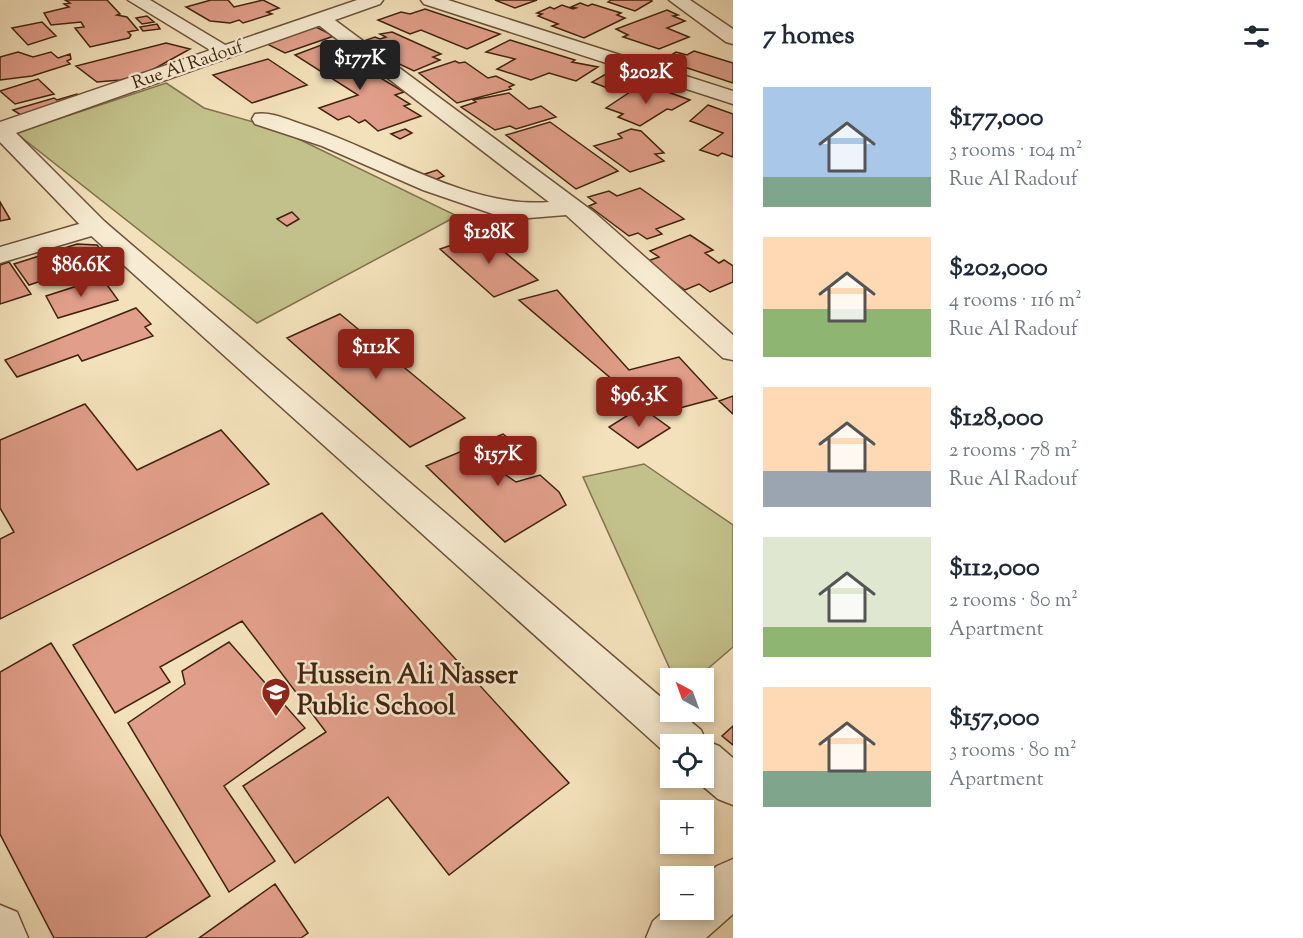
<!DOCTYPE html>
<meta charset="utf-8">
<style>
body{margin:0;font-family:"Sorts Mill Goudy",serif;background:#f2f2f3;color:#1f2937;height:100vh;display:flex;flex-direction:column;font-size:22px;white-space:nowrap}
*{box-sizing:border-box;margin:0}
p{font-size:20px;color:#747a83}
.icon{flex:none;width:33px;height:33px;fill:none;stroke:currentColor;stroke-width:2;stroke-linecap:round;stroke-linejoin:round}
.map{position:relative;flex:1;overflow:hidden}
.side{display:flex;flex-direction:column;background:#fff;width:570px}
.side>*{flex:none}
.needle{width:39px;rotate:319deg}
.tools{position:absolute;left:660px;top:668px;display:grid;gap:12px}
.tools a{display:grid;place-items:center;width:54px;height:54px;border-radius:0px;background:#fff;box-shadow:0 3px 9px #0003;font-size:30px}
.price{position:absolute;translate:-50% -51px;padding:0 14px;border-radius:6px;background:#8f2418;color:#fff;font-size:20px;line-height:39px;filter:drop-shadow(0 2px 3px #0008)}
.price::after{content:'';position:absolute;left:50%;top:36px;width:18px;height:14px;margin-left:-9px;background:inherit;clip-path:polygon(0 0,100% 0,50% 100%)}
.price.active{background:#222;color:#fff}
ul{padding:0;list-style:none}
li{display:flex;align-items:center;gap:18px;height:150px;padding:0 30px}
li span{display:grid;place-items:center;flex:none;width:168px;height:120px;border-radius:0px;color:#555}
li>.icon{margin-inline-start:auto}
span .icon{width:72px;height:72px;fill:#fffc;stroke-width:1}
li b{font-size:26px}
h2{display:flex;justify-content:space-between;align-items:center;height:72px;padding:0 30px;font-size:26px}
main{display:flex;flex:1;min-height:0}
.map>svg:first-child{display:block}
.green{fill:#c3c18b;stroke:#82724d;stroke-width:1.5}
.building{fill:#e19e8a;stroke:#41230f;stroke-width:1.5}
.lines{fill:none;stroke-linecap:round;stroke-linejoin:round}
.minor-casing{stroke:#6e523a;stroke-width:3}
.tertiary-casing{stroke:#6e523a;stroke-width:3}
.minor{fill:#f7ecd3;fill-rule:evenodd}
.tertiary{fill:#f7ecd3;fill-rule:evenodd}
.labels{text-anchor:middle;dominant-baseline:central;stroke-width:5;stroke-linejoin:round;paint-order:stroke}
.far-street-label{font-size:18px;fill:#41230f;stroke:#f7ecd3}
.near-poi-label{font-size:27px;font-weight:bold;fill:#41230f;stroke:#f7ecd3;text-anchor:start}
</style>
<main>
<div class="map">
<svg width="733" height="938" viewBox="0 0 733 938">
<rect width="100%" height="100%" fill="#f3e1bb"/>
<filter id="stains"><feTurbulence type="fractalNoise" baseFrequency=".00333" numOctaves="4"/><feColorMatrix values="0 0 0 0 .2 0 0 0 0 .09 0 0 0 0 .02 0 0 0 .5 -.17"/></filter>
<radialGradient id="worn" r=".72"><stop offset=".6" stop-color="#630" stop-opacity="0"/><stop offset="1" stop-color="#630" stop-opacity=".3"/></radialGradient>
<!-- green -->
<path class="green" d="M166,83L204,108L278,129L457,216L257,323L16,133Z
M644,464L733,525V647L697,678H674L583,477Z"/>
<!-- building -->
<path class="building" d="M65,0H107L120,14L117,15L127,17L138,30L128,32L131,35L129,38L90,47L75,28L84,27L81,22L51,25L44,13L69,7L64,4L70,3Z
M211,0H228L234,7L263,0L279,8L267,12L272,14L243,23L239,20L230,23L210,21L186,7Z
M495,0H537L515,8Z
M611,0H651L652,1L635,11L608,2Z
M580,3L588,6L592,4L621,13L617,15L625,18L584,38L552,26L558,24L538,16L542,14L537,13L550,7L554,9L562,5L573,9L576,8L571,7Z
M425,9L500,34L467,49L421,30L410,34L378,20L401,12L410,14Z
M667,10L678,15L673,16L685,21L667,28L689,37L659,49L623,37L628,35L616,29Z
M147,16L154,22L142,24L136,18Z
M42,22L56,36L28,45L12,28Z
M157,24L160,29L143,31L140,27Z
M316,27L334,36L285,53L267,44Z
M392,32L441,54L433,57L440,60L414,71L372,51L378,49L361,42L375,37L380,39L386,37L380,34Z
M510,40L575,60L572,62L598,67L576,81L549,73L531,80L497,69L515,59L486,52Z
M166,43L190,49L143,75L120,80L97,82L76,66Z
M324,44L404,92L395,95L410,104L404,106L421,116L378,131L365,120L359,123L349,116L338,120L319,108L358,95L295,55Z
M694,51L733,63V83L663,60L676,52L687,55Z
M18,52L33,57L51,52L58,58L70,54L71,59L67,61L70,64L32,76L0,80V57Z
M268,59L307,85L252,103L213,75Z
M455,61L459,63L465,62L488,78L496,76L514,85L509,87L511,89L457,103L419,73Z
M611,71L644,84L634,89L627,86L615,91L592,82Z
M38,79L54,94L15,104L0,91Z
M654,87L690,100L672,110L667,109L640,126L618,117L623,114L606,108L633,90L642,93Z
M509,93L529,109L541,106L556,117L516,129L510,126L495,130L461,107L476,102L473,100Z
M77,94L83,98L24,117L13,110L54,98L57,100Z
M708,105L733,114V157L722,153L718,156L700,150L723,133L690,121Z
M550,122L618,171L576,189L506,135Z
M405,129L412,133L400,139L391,134Z
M631,129L641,131L664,153L655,154L664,161L630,172L594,146L622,138L618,134Z
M437,170L444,176L430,182L425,174Z
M640,188L684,219L656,229L662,234L647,239L638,233L629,236L589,206L596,203L588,197L609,191L617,196Z
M0,202L10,219L0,221Z
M292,212L299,219L287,226L277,219Z
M483,234L538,280L494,297L440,249Z
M690,235L713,250L705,253L719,263L724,260L733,266V282L710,292L699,284L685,290L645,262L659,257L650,251Z
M77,244L97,245L112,264L60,281L56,276L29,285L14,264Z
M9,262L31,294L0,304V265Z
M102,278L118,300L58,318L46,296Z
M557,290L629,370L679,357L717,398L654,415L519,300Z
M136,308L151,324L145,327L153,336L82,361L78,355L17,377L5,360Z
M340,314L465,418L410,447L287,338Z
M733,396V414L719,401Z
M85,404L137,470L221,430L269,484L0,619V539L14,532L0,508V440Z
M641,407L670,428L638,448L609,427Z
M503,434L516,444L522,461L503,473L516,482L540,475L559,492L566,505L505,542L426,466Z
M322,513L569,783L449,875L388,797L295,863L243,786L326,732L242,621L160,667L170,682L115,713L73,645Z
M229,642L305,728L224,786L275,861L229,892L128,723L185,684L182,671Z
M51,643L210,896L145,938H54L0,834V672Z
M733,726V745L722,736Z
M275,884L308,933L301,938H199Z"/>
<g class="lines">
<!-- minor casing -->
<g class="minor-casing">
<path id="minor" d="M128,0H150L237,52L227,58L220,56Z
M669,0H690L733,29V44L726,42Z
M322,14L328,15L595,213L733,335V360L723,358L566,215L529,218L493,214L423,190L322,146L255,124L252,119L255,114C271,111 289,120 304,125C381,150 468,209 549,202L316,23L313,19Z
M96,219L105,222L109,227L105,232L0,263V247Z
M733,859V914L706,938H646L653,921L670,906V909H704V877L717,866Z
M0,905L17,912L28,938H0Z"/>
</g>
<!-- tertiary casing -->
<g class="tertiary-casing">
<path id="tertiary" d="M357,0H383L380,4L16,133L105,222L670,705V711H678L701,730L706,741L719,746L733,758V805L718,799L692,777H704V744H670V757L87,232L0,142V122Z
M421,0H448L733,91V104L424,4Z"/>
</g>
<!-- minor -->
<use href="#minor" class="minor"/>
<!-- tertiary -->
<use href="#tertiary" class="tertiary"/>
</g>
<!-- icons -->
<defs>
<g id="school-pin" transform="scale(1.5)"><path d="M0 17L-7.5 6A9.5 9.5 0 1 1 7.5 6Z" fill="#8f2418" stroke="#f7ecd3"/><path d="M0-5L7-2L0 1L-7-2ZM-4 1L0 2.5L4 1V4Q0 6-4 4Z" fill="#fff"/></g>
</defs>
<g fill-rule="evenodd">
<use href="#school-pin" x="276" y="692"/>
</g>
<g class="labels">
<!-- far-street labels -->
<g class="far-street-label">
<text transform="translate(188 66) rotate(-19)">Rue Al Radouf</text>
</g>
<!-- near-poi labels -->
<g class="near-poi-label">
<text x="297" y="676">Hussein Ali Nasser<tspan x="297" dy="31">Public School</tspan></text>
</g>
</g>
<rect width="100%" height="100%" filter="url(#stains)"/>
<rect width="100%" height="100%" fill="url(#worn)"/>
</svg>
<div class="tools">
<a><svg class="needle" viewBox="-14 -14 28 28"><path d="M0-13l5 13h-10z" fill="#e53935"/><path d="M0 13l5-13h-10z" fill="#747a83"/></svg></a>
<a><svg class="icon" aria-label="locate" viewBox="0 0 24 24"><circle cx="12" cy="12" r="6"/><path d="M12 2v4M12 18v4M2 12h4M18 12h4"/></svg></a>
<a>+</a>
<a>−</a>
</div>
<b class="price active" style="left:360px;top:91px">$177K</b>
<b class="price" style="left:646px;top:105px">$202K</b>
<b class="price" style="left:489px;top:265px">$128K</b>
<b class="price" style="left:81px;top:298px">$86.6K</b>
<b class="price" style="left:376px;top:380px">$112K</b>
<b class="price" style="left:639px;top:428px">$96.3K</b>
<b class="price" style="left:498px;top:487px">$157K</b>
</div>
<section class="side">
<h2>7 homes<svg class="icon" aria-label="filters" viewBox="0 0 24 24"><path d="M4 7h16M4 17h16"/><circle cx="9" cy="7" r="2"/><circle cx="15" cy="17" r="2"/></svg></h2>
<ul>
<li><span style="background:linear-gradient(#a9c7e8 75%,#7fa58c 0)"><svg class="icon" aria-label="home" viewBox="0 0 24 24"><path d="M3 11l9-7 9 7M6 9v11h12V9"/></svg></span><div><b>$177,000</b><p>3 rooms · 104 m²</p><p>Rue Al Radouf</p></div></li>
<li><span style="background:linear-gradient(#ffd9b3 60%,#8fb573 0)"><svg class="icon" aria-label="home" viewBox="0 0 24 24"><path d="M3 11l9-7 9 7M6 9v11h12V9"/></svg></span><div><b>$202,000</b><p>4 rooms · 116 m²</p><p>Rue Al Radouf</p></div></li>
<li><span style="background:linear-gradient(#ffd9b3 70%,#9aa5b1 0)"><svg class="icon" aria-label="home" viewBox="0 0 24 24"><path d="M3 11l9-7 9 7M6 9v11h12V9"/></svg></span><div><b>$128,000</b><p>2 rooms · 78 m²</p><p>Rue Al Radouf</p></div></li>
<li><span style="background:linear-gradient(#dfe7d0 75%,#8fb573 0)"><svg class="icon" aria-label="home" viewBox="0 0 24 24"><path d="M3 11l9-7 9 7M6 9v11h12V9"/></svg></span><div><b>$112,000</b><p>2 rooms · 80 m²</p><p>Apartment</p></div></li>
<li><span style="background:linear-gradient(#ffd9b3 70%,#7fa58c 0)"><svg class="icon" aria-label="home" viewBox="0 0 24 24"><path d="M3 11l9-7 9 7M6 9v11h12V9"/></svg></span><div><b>$157,000</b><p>3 rooms · 80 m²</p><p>Apartment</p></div></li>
</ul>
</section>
</main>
